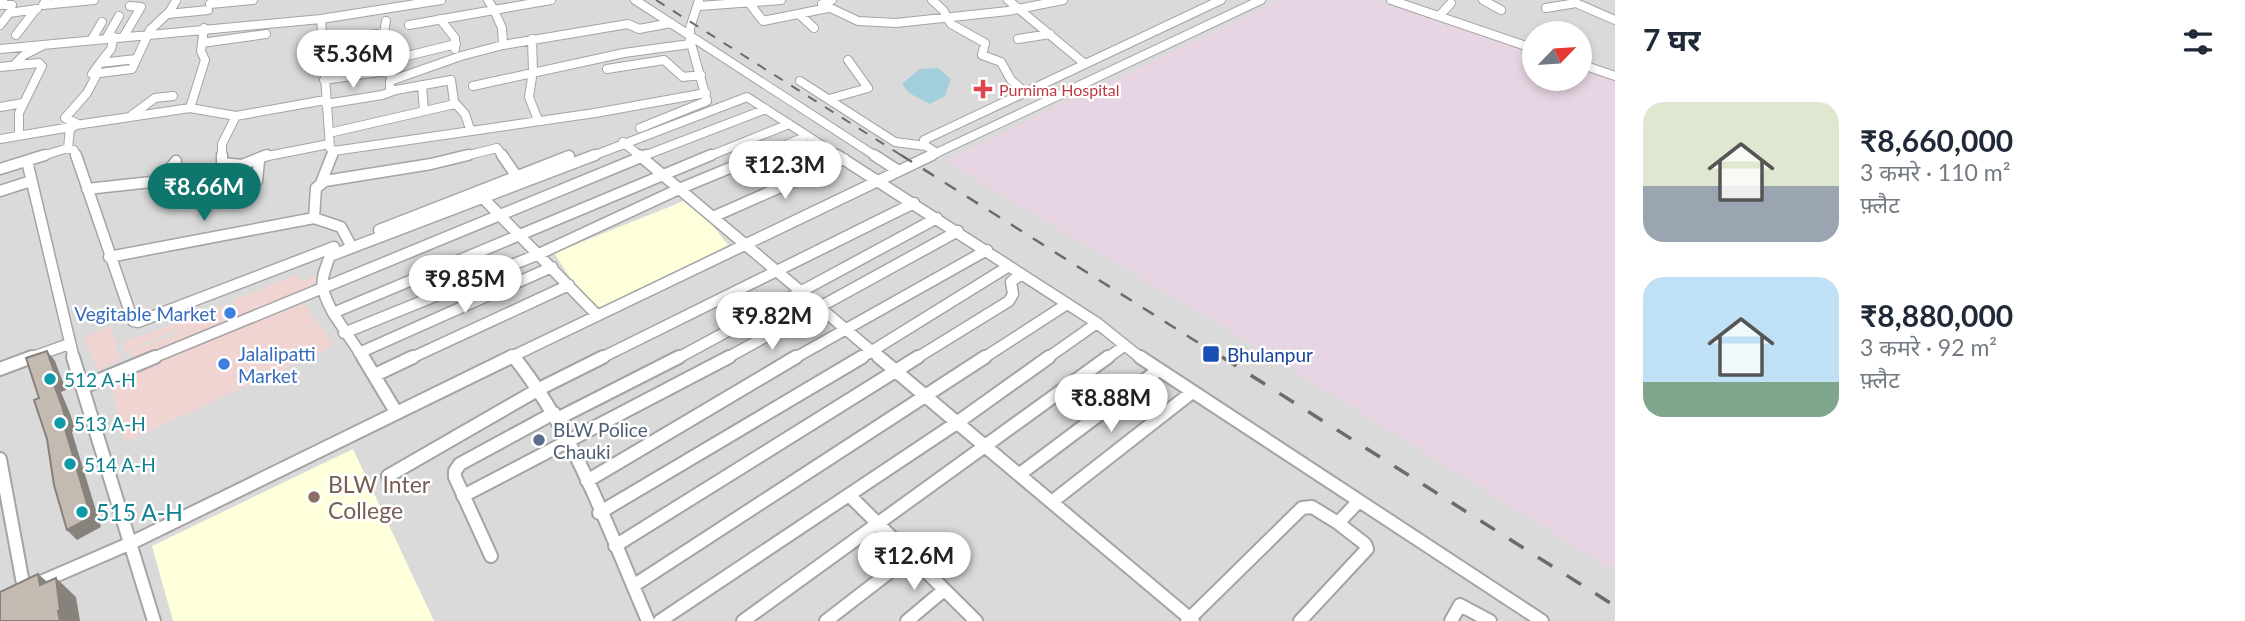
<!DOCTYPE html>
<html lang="hi">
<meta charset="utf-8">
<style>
body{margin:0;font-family:Lato,"Noto Sans Devanagari",sans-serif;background:#f6f6f7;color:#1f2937;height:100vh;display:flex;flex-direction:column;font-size:26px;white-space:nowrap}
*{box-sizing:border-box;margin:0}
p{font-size:23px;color:#747a83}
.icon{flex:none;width:38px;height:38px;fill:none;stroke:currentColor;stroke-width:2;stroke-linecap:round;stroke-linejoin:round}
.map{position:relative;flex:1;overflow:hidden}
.details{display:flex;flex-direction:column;background:#fff;width:630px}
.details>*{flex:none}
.needle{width:46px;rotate:65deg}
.fabs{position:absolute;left:1522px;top:21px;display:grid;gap:14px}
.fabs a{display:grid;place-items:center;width:70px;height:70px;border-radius:50%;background:#fff;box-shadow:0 4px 10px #0003;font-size:35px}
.price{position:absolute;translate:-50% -60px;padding:0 16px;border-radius:24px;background:#fff;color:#222;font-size:23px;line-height:46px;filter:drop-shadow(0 2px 4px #0008)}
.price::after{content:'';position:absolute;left:50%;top:42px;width:21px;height:16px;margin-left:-10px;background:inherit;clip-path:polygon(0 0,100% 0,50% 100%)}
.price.on{background:#0f766e;color:#fff}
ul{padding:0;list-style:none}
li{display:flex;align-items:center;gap:21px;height:175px;padding:0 28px}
li span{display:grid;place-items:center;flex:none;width:196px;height:140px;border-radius:21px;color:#555}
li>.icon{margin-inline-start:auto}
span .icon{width:84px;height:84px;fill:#fffc;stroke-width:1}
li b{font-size:30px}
h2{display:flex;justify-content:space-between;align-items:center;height:84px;padding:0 28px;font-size:30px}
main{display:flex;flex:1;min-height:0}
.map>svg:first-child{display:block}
.residential{fill:#dbdada;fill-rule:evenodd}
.commercial{fill:#f0d4d2}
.industrial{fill:#e8d5e3}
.education{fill:#feffdb}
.water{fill:#a3cedc}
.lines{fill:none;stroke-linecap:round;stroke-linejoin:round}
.minor-far2-casing{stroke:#a4a4a4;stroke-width:10}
.minor-far1-casing{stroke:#a4a4a4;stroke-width:13}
.minor-casing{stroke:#a4a4a4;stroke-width:16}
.minor-far2{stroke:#fff;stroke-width:8}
.minor-far1{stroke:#fff;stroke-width:10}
.minor{stroke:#fff;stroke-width:12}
.rail-far2{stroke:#6b6b6b;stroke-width:2;stroke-dasharray:10 10;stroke-linecap:butt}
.rail-far1{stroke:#6b6b6b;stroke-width:2.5;stroke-dasharray:13 13;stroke-linecap:butt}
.rail{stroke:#6b6b6b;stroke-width:3.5;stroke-dasharray:17 17;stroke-linecap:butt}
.shaded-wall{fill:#88827d}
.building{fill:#c3bab2;stroke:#88827d;stroke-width:2}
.health-dot{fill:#e0444e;stroke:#fff;stroke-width:2.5}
.shop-dot{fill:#3f7fe0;stroke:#fff;stroke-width:2.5}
.transit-dot{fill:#1a4fb4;stroke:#fff;stroke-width:2.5}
.culture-dot{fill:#0f9aa8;stroke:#fff;stroke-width:2.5}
.service-dot{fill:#5c6f8a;stroke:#fff;stroke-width:2.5}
.education-dot{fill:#8d6e63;stroke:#fff;stroke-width:2.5}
.labels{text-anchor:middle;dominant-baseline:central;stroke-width:5;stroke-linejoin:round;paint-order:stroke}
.far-health-label{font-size:16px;fill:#be3a42;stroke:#fff;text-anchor:start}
.shop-label{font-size:19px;fill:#366cbe;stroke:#fff;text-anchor:end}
.transit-label{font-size:19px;fill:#164399;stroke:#fff;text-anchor:start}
.culture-label{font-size:19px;fill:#0d838f;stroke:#fff;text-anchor:start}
.service-label{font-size:19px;fill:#4e5e75;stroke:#fff;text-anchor:start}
.near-education-label{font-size:23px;fill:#785e54;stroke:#fff;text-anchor:start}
.near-culture-label{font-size:23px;fill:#0d838f;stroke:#fff;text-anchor:start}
</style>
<main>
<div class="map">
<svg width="1615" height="621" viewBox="0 0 1615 621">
<rect width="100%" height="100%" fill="#eeebe3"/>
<!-- residential -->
<path class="residential" d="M0,0H1615V621H0ZM1535,33H1580V79H1535Z"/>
<!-- commercial -->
<path class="commercial" d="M297,275L300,281L316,276L327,281L133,362L129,351L172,336L184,327L124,352L122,343L191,317L193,322L226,305L236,307L233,300Z
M304,303L334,346L125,442L110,382Z
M111,326L120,361L97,370L85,336Z"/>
<!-- industrial -->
<path class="industrial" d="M1278,0H1379L1535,53V79H1580V68L1615,80V572L1236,335L945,161Z"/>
<!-- education -->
<path class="education" d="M684,201L710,222L728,245L601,309L573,282L554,253Z
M353,449L434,621H173L152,546Z"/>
<!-- water -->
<path class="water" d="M938,68L951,79L945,96L930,104L909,93L902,84L920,69Z"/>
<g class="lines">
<!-- minor-far2 casing -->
<g class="minor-far2-casing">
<path id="minor-far2" d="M3,0L1,5H12
M46,0L43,5L94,0
M635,0L877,157
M832,0L822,4L858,21L896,23L1008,11L1063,0
M932,0L943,10L951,24L985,43L982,55L1001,62L1011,80L1026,93
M1008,0L1085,64
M1391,0L1535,49
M1483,0L1501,10
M176,1L168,14L208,10
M210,4L253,0
M750,4L763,21L828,8
M699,6L781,0
M1546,8L1576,3L1615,20
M799,14L814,28
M1441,14L1451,3
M321,19L441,0
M440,19L455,38V49
M0,25L9,13L37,9
M409,25L494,10L488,0
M16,35L36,9
M124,36L141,7L130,6
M107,37L119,16
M92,39L102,22
M532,39L533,71L529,97L538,120
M1018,39L1050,34
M321,42L384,33L386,21
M202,43L266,34
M503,45L502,28L494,10L551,0
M0,49L321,19L330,148L334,151L595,113L706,93
M136,59L100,63L92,74L132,69L150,30L167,14
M100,63L111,49L114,37
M1580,64L1615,76
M13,66L24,55L42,46
M0,67L39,63L42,66L19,113V136
M323,68L407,56L456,44
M607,69L664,60L683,77L701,75
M324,80L386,71H390L391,80
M800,81L895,142L926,146
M422,85L424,111
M473,86L624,53L690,44
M829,99L868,88L848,60
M326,104L382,95L396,90
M0,107L23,103
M190,108L236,116
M132,115L155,98L173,96
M76,123L65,118L87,93L96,76
M789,124L840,157
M640,128L707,101L690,40V28L699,0
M470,129L465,114L454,102L451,80L396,90L390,89V81L461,56L503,45L628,24L639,29L671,23
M329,133L455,104
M0,139L71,127
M623,142L641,157
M68,148L70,129L76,125L190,108L205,60L201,51L204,28
M937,153L926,146L924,140L1221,0
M39,157L68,148L74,150L76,157
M222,157V144L236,116L325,100
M263,157L329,144
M332,157L334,151
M461,157L497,148L503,157
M590,157L747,97L789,124
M641,157L766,109
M707,157L789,124
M757,157L807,136
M928,157L1261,0"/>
</g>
<!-- minor-far1 casing -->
<g class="minor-far1-casing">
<path id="minor-far1" d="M76,155L133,321L138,322L334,247
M222,155V163L242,165L267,155
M502,155L517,177
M595,155L330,256C319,284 320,287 333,313L711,155
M639,155L881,359
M837,155L1097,323L1142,359
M874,155L897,170
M27,161L74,359
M0,169L45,155
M257,181L259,161
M321,183L332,155
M87,189L160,181L176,161
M0,191L31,181
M481,196L596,314
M715,216L844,159
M314,218L341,227L349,242
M379,230L569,156
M109,257L314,218L316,188L325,181L431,164L468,155
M333,313L364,359
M344,333L539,254L679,189L761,155
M359,353L552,267
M512,355L515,359
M27,359L69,344
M150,359L646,155
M409,359L569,285
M507,359L932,155
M599,359L914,203
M676,359L937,218
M725,359L958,231
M793,359L987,250
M859,359L1009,266
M915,359L1009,301L1013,294L1011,282L1021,274
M982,359L1067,304
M1046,359L1097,323
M1106,359L1124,346"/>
</g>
<!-- minor casing -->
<g class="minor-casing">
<path id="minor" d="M73,357L154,621
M363,357L396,412
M514,357C576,435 609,531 648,621
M879,357L1193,621
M1140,357L1542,621
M0,369L32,357
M375,375L413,357
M83,387L155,357
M557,419L679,357
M0,459L24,589
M1020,474L1157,371
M388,476L539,389L603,357
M587,481L796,357
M849,495L976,621
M463,496L729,357
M1053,501L1191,393
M599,513L862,357
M615,546L918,357
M491,556L455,477V471L460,464L554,413
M34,585L131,543L511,357
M633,586L985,357
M660,621L958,422L1049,357
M743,621L1108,357
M826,621L909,557
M907,621L944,590
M1187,621L1302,508L1312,507L1338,523
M1300,621L1367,549L1365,544L1338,523L1358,502
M1451,621L1460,605L1490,621"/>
</g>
<!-- minor-far2 -->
<use href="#minor-far2" class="minor-far2"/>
<!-- minor-far1 -->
<use href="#minor-far1" class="minor-far1"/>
<!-- minor -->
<use href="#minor" class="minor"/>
<!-- rail-far2 -->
<path class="rail-far2" d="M656,0L904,157"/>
<!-- rail-far1 -->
<path class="rail-far1" d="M901,155L1224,359"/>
<!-- rail -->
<path class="rail" d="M1222,357L1615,606"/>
</g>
<!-- shaded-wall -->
<path class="shaded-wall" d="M47,351L55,361L66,390L61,392L71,416L75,430L72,432L101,527L77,540L67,530L63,422L53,382Z
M38,574L58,591L56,578L76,597L80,621H60L58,611L40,585Z"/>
<!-- building -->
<path class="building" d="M47,351L57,380L53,382L62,406L66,420L63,422L91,517L67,530L54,485L47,439L34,400L39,398L26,358Z
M38,574L40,585L56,578L60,610L58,611L60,621H0V592Z"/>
<!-- markers -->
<path class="health-dot" d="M979.5 78.5h7v7h7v7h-7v7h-7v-7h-7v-7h7z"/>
<g class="shop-dot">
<circle cx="230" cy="313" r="7"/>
<circle cx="224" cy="364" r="7"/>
</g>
<rect class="transit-dot" x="1202" y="345" width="18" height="18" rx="3.5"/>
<g class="culture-dot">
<circle cx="50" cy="379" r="7"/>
<circle cx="60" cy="423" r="7"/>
<circle cx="70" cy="464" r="7"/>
<circle cx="82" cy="512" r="7"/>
</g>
<circle class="service-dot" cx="539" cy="440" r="7"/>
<circle class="education-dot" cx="314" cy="497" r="7"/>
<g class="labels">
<!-- far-health labels -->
<g class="far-health-label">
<text x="999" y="89">Purnima Hospital</text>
</g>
<!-- shop labels -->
<g class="shop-label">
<text x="216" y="313">Vegitable Market</text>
<text x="238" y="353" text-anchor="start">Jalalipatti<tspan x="238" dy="22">Market</tspan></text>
</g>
<!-- transit labels -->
<g class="transit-label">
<text x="1227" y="354">Bhulanpur</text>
</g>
<!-- culture labels -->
<g class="culture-label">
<text x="64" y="379">512 A-H</text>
<text x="74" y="423">513 A-H</text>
<text x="84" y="464">514 A-H</text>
</g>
<!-- service labels -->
<g class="service-label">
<text x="553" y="429">BLW Police<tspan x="553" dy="22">Chauki</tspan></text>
</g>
<!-- near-education labels -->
<g class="near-education-label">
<text x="328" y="484">BLW Inter<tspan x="328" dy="26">College</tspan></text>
</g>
<!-- near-culture labels -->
<g class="near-culture-label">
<text x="96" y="512">515 A-H</text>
</g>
</g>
</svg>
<div class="fabs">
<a><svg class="needle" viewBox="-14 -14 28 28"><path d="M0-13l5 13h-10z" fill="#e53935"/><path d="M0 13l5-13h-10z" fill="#747a83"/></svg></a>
</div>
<b class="price" style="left:353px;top:90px">₹5.36M</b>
<b class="price" style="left:785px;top:201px">₹12.3M</b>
<b class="price on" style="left:204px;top:223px">₹8.66M</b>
<b class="price" style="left:465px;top:315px">₹9.85M</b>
<b class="price" style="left:772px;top:352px">₹9.82M</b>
<b class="price" style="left:1111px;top:434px">₹8.88M</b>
<b class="price" style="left:914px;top:592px">₹12.6M</b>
</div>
<section class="details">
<h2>7 घर<svg class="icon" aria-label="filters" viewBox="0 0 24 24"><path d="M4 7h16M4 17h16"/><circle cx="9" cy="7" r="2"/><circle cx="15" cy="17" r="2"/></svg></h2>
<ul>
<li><span style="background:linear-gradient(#dfe7d0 60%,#9aa5b1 0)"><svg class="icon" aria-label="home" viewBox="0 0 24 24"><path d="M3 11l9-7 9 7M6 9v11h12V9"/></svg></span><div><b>₹8,660,000</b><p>3 कमरे · 110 m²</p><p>फ़्लैट</p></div></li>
<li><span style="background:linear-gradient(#bfe0f5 75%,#7fa58c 0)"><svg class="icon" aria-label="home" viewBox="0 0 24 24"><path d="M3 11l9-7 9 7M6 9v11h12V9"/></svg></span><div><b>₹8,880,000</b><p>3 कमरे · 92 m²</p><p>फ़्लैट</p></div></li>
</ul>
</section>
</main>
